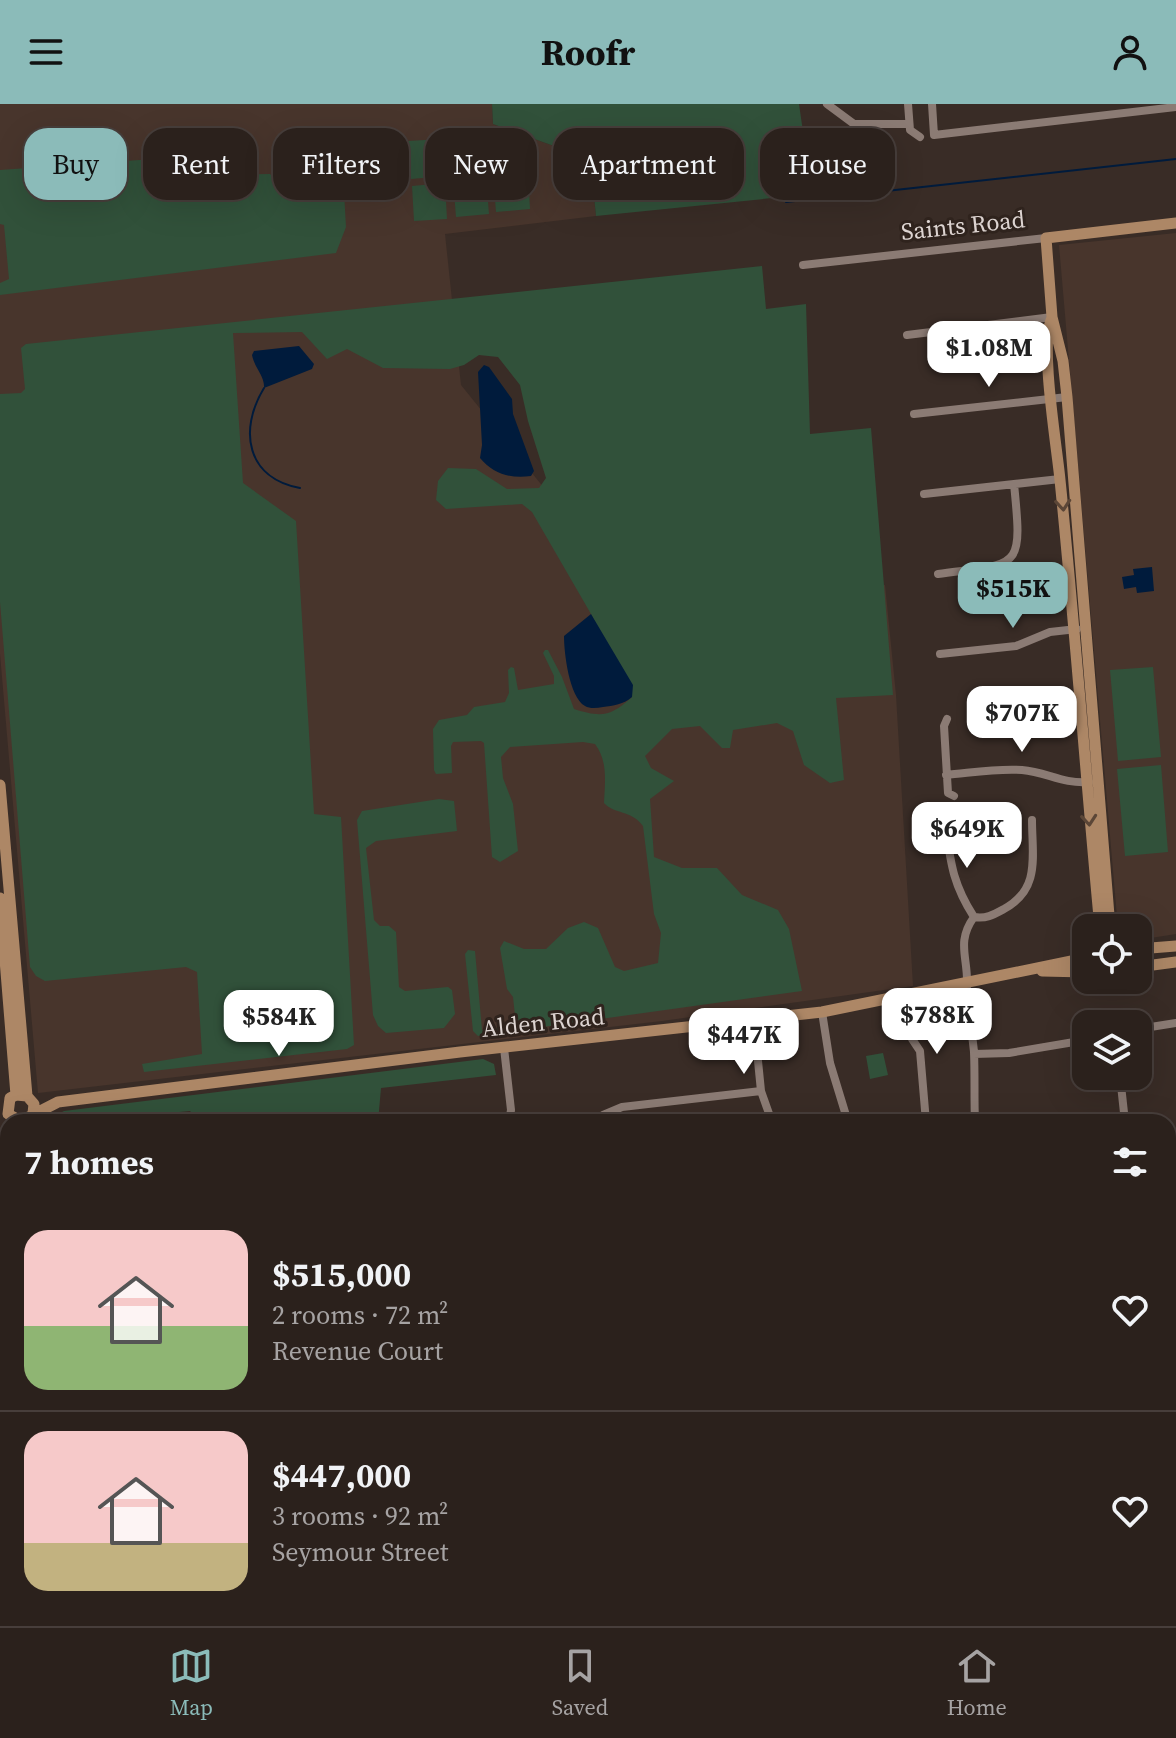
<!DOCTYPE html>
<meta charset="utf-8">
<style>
body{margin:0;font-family:"Source Serif 4",serif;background:#332925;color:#f1f3f6;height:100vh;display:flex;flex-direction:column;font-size:30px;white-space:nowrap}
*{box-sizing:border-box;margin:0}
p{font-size:26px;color:#a6a3a3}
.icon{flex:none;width:44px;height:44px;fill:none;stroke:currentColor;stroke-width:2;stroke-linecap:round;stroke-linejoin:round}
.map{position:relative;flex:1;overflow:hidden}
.panel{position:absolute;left:0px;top:1010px;width:1176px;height:512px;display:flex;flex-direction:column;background:#2b211c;border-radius:24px 24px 0 0;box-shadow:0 8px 32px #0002,0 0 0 2px #473e3b}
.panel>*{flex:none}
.guide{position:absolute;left:24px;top:24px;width:1128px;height:72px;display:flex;gap:16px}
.buttons{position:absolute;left:1072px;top:810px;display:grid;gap:16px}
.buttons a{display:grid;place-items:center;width:80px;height:80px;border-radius:16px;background:#2b211c;box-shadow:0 8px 32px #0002,0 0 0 2px #473e3b;font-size:40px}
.price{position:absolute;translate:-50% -68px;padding:0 18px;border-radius:16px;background:#fff;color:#222;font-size:26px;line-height:52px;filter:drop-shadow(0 2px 4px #0008)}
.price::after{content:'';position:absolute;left:50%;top:48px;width:24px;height:18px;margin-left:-12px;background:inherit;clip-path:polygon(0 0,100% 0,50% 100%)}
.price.on{background:#8bbbb9;color:#111}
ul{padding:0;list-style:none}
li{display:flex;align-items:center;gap:24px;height:200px;padding:0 24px}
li+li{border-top:2px solid #473e3b}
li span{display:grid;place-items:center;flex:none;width:224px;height:160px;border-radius:24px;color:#555}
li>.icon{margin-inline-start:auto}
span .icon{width:96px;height:96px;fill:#fffc;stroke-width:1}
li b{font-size:34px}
h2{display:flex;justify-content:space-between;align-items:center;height:96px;padding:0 24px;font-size:34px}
.tag{padding:0 28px;border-radius:24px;background:#2b211c;box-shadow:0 8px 32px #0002,0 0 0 2px #473e3b;font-size:28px;line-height:72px}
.tag.on{background:#8bbbb9;color:#111}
header{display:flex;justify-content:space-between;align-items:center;height:104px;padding:0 24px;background:#8bbbb9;color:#111;font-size:36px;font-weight:700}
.menu{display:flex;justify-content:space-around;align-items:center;height:112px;border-top:2px solid #473e3b;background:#2b211c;font-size:22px;color:#a6a3a3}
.menu a{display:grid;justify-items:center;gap:4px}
.menu .on{color:#8bbbb9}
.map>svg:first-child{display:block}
.built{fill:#48352c}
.green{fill:#31513a}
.water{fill:#001b3c}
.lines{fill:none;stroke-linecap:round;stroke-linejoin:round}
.stream{stroke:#001b3c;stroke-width:2}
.street{stroke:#8b7b74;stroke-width:8}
.secondary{stroke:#ad8766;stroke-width:11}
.oneway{stroke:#5b4637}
.labels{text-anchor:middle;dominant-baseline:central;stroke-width:6;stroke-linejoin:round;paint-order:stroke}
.street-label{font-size:24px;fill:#ddd4d1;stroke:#2f231d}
</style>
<header><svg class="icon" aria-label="menu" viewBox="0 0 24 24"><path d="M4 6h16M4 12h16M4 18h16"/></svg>Roofr<svg class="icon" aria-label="person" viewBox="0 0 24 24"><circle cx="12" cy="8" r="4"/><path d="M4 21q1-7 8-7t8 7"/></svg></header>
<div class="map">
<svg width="1176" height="1522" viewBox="0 0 1176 1522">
<rect width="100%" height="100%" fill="#392c26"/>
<!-- built -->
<path class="built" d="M0,0H492L493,20L590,55L596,112L445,130L461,281L635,497L885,481L896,591L913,882L662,917L38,989L0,550Z
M1176,129V830L1138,836V824H1118L1059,141Z"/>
<!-- green -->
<path class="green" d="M492,0H799L812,90L596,112L590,55L493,20Z
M483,29L485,67L451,69L449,31Z
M442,35L445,72L411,75L408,37Z
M375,50L378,86L358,88L356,51Z
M209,51L213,71L270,70L284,84L307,83L323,69L343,70L346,123L336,149L0,191V179L9,175L4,121L0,120V66Z
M528,68L530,105L496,108L493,70Z
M486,73L489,110L456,113L453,76Z
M445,79L447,115L414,117L412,82Z
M762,162L766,205L806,200L810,330L871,324L893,591L836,594L844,676L830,679L804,661L793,627L777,619L733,626L730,644H722L700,622L672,625L645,652L651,664L674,677L650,695L654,753L682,764H717L742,791L778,806L789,825L802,887L478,932L473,927L465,850L468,846L475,847L482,926L516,921L513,893L507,885L500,844L504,837L524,845H546L568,824L584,818L598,824L615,863L624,867L658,859L661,829L654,810L643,722C630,705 615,711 604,699C605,678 608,657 595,640L583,638L510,643L501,653L503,674L513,700L518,747L500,758L492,753L484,639L481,637L453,638L451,642L452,669L436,670L434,666L433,625L439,616L467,611L474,603L505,598L509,589L508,566L511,563L514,564L518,586L554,580V572L543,549L545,546H548L562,573L574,605C602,614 611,612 632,593L591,510L532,408L522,400L446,405L436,396L438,377L448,364L476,365L507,385L539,384L546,374L528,317L520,281L498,253L479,251L464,261L450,265L383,264L347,245L327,255L302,228L233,229L243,379L296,417L314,710L341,713L354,941L347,945L144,968L142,960L202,950L197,868L186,863L45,877L36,872L30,863L0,498V290L21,289L25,285L21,244L26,240Z
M1153,563L1161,653L1118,657L1110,566Z
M1161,661L1168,748L1125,752L1117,665Z
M439,695L454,697L457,727L376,737L366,744L374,816L380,822H389L396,828L399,883L405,887L448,883L452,886L455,910L444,924L386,929L378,922L373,911L357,716L362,707Z
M883,949L888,971L870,975L866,952Z
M483,955L494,960L496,971L381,984L378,1018H197V1014L190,1007L74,1018L44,1017L64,1007Z
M944,1514H996L997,1522H948Z"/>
<!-- water -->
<path class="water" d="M299,242L314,260L312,265L264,284C265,272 254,263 252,251L254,247Z
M484,261L489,263L512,295L513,310L534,367L531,372C511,375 493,370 480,354L482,341L478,268Z
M1152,463L1154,487L1137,489L1136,483L1124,485L1122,473L1134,471L1133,465Z
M591,510L633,581L632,593C624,600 613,602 603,603C597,604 590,605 585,602C569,593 564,548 564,532Z
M1031,590L1057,596L1062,626L1059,629L1035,623L993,620L994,613L999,609L998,597L1000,593Z
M8,1053V1385L0,1368V1054Z"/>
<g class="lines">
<!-- stream -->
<path class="stream" d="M786,98L1176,55
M264,284C238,327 247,374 300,384
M1168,1402L1176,1401"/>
<!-- street -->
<path class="street" d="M827,0L854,20H909
M908,0L910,26L920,33
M932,0L934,31L1176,3
M803,161L1046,134
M907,231L1052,213
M914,310L1067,293
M924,390L1060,375
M938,470C1020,459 1023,468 1014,380
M940,550L1016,542L1050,528L1077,525
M947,615L944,622L948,689L954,692
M946,671C970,669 997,664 1022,666C1047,668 1062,680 1089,678
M946,726C951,762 954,782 974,813
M974,813C956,838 968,853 967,880C966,902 972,925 974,948C975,971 974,995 975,1018
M974,813C986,815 993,811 1004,805C1041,785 1032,752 1032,716
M909,892L912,935L920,947L926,1018
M822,908L830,959L848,1018
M754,917L761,987L772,1018
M1138,925L1176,919
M504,944L511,1006L509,1018
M974,950L1009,949L1086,936
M1120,972L1125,1018
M465,1018H492
M597,1018L603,1011L622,1003L761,987
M1168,1099L1176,1105
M1168,1226L1176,1233
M1168,1336L1176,1335
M1168,1450L1176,1449
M0,1487L8,1492
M41,1514L47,1522
M536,1514L553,1522
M900,1514L903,1522
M1075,1514L1076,1522
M368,1518L379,1522
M398,1522L497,1514
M597,1522L606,1514"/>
<!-- secondary -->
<path class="secondary" d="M1052,214C1039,238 1057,343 1060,376C1075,525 1086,675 1100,824
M0,681L27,992
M0,794L16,991
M1110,824L1067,293L1063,257L1052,213L1046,134L1176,119
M1138,845L1176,842
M1138,863L1176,858
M1042,867L1086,868
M33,1009L34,1000L27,992L16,991L10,994L8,1010L21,1017L58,998L460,948L822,908L1086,854"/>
</g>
<!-- one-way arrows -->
<defs><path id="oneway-chevron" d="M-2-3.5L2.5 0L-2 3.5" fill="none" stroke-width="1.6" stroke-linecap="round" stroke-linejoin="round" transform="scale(2)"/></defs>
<g class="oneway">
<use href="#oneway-chevron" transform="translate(1063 401) rotate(85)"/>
<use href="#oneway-chevron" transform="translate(1089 716) rotate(85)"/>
</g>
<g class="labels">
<!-- street labels -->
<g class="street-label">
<text transform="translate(963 121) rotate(-6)">Saints Road</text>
<text transform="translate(543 918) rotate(-6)">Alden Road</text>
</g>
</g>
</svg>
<div class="buttons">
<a><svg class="icon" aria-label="locate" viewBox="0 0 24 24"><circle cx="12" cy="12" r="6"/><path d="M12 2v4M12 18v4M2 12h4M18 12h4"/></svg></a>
<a><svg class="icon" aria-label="layers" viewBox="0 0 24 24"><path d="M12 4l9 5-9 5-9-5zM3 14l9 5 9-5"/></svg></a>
</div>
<b class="price" style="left:989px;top:285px">$1.08M</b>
<b class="price on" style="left:1013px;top:526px">$515K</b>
<b class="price" style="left:1022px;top:650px">$707K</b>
<b class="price" style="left:967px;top:766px">$649K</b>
<b class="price" style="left:937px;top:952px">$788K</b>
<b class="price" style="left:279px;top:954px">$584K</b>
<b class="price" style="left:744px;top:972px">$447K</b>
<div class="guide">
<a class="tag on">Buy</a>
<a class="tag">Rent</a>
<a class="tag">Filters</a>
<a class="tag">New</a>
<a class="tag">Apartment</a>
<a class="tag">House</a>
</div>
<section class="panel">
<h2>7 homes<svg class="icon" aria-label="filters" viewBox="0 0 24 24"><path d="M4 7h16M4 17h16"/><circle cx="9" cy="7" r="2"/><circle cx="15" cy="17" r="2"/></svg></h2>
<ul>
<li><span style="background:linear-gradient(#f6c9c9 60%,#8fb573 0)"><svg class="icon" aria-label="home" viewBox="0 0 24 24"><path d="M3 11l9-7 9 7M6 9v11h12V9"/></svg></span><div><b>$515,000</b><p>2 rooms · 72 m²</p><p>Revenue Court</p></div><svg class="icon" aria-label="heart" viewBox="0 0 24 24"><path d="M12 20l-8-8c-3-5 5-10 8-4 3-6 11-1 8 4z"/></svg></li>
<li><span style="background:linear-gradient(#f6c9c9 70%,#c2b280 0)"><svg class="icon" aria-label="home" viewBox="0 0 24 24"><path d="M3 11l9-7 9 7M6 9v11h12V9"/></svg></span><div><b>$447,000</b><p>3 rooms · 92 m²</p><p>Seymour Street</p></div><svg class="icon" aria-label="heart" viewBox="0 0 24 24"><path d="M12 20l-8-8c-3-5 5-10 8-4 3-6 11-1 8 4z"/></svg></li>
</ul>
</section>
</div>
<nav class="menu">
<a class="on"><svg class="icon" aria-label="map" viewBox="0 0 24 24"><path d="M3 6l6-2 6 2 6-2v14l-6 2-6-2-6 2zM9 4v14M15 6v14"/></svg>Map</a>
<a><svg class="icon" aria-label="saved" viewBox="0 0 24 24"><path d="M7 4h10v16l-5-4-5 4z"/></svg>Saved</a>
<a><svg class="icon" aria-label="home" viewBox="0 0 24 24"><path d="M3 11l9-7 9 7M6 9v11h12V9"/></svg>Home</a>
</nav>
